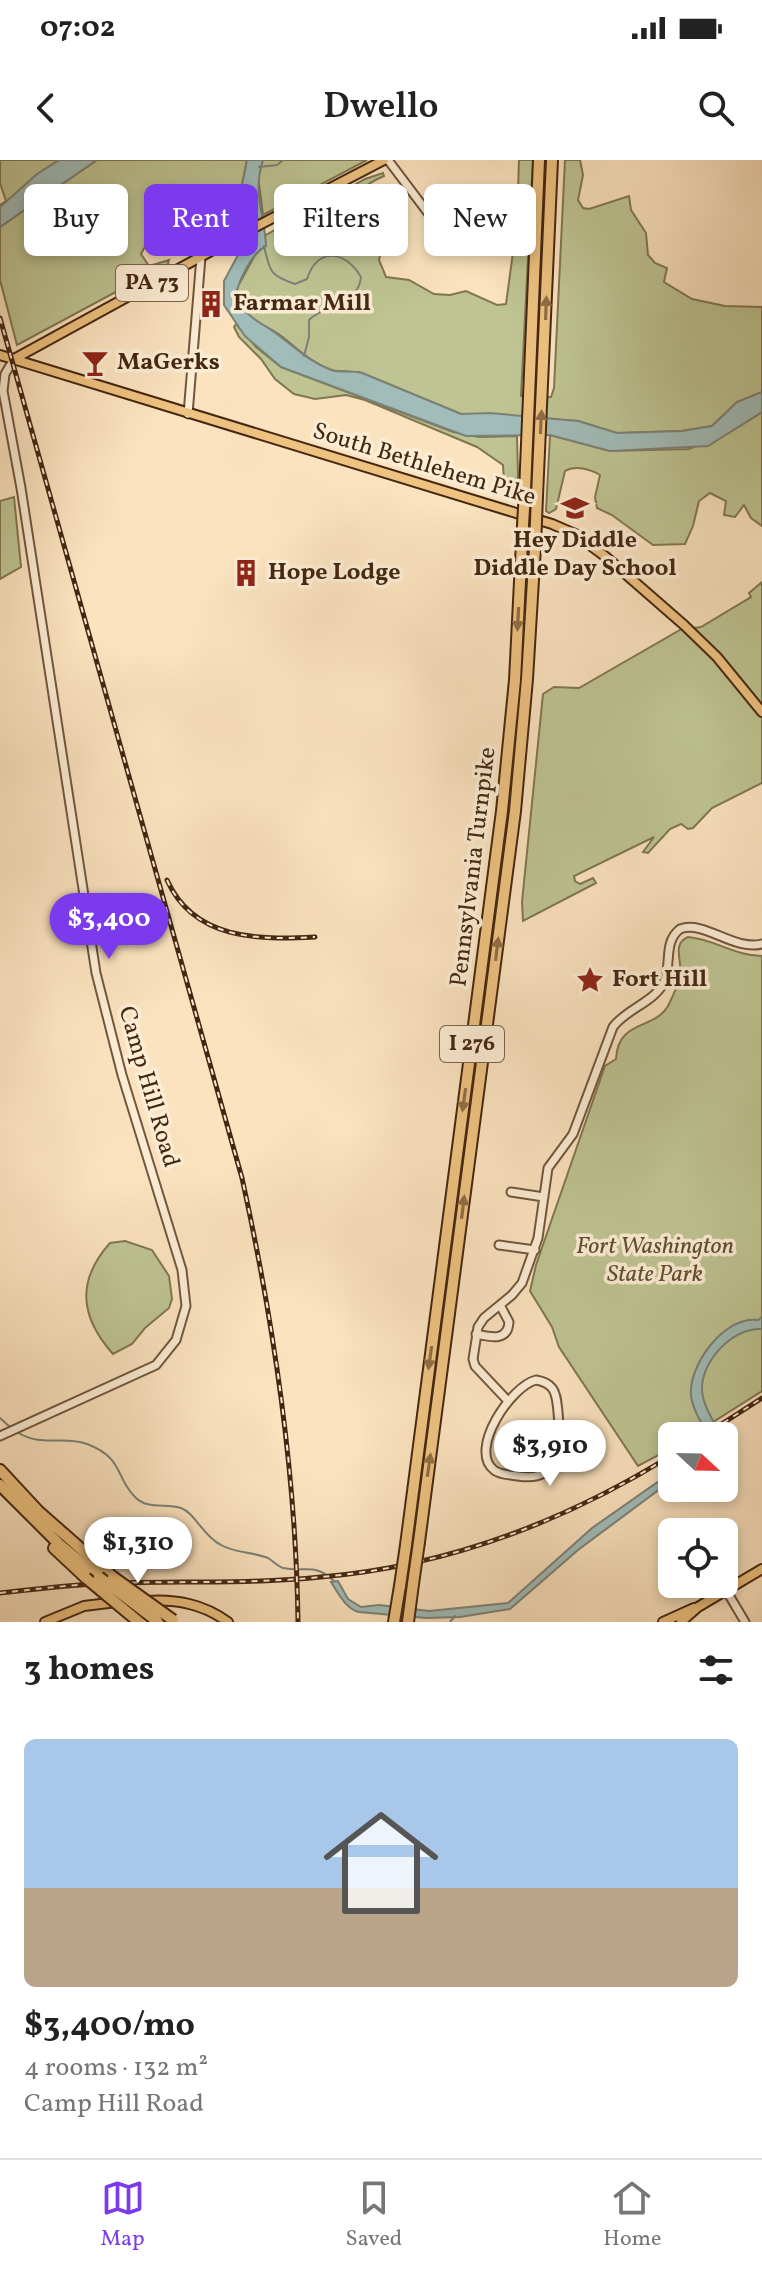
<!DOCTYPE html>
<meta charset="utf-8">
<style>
body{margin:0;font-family:Vollkorn,serif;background:#f6f6f6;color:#222;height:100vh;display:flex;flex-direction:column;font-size:30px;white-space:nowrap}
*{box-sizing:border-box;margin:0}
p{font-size:26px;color:#767676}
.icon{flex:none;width:44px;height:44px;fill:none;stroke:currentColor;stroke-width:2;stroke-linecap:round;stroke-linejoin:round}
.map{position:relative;height:1462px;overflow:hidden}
.side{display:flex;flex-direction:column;background:#fff;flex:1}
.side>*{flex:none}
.banner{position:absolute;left:24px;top:24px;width:714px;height:72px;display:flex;gap:16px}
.needle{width:52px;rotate:112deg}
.fabs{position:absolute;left:658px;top:1262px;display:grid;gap:16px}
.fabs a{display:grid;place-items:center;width:80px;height:80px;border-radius:12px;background:#fff;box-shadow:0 4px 12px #0003;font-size:40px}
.price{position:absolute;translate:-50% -68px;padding:0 18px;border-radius:28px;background:#fff;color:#222;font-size:26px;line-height:52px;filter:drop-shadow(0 2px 4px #0008)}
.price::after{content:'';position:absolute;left:50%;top:48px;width:24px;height:18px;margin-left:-12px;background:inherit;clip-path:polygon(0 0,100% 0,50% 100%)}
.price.current{background:#7c3aed;color:#fff}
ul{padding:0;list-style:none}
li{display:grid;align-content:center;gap:16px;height:424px;padding:0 24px}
li span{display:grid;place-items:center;height:248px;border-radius:12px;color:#555}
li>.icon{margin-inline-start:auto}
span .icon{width:144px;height:144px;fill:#fffc;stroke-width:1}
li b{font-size:34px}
h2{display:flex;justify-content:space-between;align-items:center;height:96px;padding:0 24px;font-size:34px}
.pill{padding:0 28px;border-radius:12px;background:#fff;box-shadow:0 4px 12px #0003;font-size:28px;line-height:72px}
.pill.current{background:#7c3aed;color:#fff}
.status{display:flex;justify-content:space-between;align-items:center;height:56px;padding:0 40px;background:#fff;direction:ltr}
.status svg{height:22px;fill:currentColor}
header{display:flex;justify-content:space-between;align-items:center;height:104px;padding:0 24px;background:#fff;font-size:36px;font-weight:600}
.tabs{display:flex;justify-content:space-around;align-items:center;height:112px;border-top:2px solid #e0e0e0;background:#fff;font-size:22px;color:#767676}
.tabs a{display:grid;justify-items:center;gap:4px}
.tabs .current{color:#7c3aed}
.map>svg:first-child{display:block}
.green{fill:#bec492;stroke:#817652;stroke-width:2}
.water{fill:#a1bdba;stroke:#7c8177;stroke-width:2}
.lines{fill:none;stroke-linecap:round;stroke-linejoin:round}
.stream{stroke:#7c8177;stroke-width:2}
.minor-casing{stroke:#72563d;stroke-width:11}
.major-casing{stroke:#442712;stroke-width:12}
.highway-casing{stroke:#442712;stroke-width:14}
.minor{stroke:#fcedd5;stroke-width:7}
.major{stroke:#eec280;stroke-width:8}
.highway{stroke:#eec280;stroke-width:10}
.rail-casing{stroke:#442712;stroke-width:5}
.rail{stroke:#fcedd5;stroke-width:2;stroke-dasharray:6;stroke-linecap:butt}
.highway-bridge-casing{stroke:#442712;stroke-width:14;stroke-linecap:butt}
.highway-bridge{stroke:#eec280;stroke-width:10}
.oneway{fill:#906d44}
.labels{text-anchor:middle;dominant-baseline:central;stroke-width:7;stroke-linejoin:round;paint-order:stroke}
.shield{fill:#fcedd5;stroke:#7b624c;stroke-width:2}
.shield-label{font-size:22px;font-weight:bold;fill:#442712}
.poi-label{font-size:24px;font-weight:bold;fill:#442712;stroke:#fcedd5;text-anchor:start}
.street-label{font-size:24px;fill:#442712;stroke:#fcedd5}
.park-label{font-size:24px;font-style:italic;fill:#624e32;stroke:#fcedd5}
</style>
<div class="status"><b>07:02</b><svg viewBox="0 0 49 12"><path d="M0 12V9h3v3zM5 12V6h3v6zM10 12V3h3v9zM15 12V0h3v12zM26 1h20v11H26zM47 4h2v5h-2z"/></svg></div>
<header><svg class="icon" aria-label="back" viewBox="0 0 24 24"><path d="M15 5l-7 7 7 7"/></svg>Dwello<svg class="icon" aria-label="search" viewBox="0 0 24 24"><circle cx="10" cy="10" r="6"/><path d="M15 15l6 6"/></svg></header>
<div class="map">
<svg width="762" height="1462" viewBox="0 0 762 1462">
<rect width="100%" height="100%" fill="#fbe3bf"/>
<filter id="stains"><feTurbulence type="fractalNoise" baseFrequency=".0025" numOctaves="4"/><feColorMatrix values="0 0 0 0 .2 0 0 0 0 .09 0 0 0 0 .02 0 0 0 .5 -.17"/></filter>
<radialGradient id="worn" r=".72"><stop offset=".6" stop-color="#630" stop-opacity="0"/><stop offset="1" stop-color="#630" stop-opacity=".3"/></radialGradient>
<!-- green -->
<path class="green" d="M0,0H89L0,62V45L6,41L0,23Z
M97,0H247L241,30L244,63L220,80L185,91C196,63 178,59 154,70L141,94L149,106L169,100L168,104L17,185L0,120V67Z
M256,0H367L263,55Z
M519,0H533L521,236L551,237L554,228L565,0H580L583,15L578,40L583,48L589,49L629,36L631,50L646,73L648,95L655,103L667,108L664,122L692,139L725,146L762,147V232L737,242L712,266L682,271L617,273L578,261L461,254L362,213C352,210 341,213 332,210C311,203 297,188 280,175C263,163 233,155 237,128L266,75L365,19L383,13L384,16C367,23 353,34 346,52L352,64L382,87L379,100L386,117L409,120L434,134L450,135L466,131L497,145L506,144L517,63Z
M236,164L256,187L281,207L453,272L479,277L517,276L518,315L515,340H509L505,337L503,305L477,287L365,240L346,235L315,239L294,234L275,219L261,199L239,177L234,167Z
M762,252V366L751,358L744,345L735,357L724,355L726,341L710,333L699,341L693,366L685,384L653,385L612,355L597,348L595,337L600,315C590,309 575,305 565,311L556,349L549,353L546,351L550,275L610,291L689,289L740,266Z
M14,337L21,407L0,419V341Z
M762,422V623L712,648L693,668L688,669L681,664L670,669L648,693L643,692L654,677L574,716L575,721L580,724L593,718L596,723L523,761L522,742L543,534L554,527L579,528L680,470L701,467L751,437L749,433Z
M688,777C714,779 735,796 762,796V1231L691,1276H672V1288L638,1306L559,1187L552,1167L530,1131L536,1105L605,906L616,899C618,858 656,871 669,844C673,836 678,825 680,815C683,802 671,784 688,777Z
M125,1081L152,1090L169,1116L172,1139L169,1148L145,1168L132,1184L113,1194C80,1157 76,1121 110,1083Z"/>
<!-- water -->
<path class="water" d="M59,0H97L0,67V47L37,14Z
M247,0H263C252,34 265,55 266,86C252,93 239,119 236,135C247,161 263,162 282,178C298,190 312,203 331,210C340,213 351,210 362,213L461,254L490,253L578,261L617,273L682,271L712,266L737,242L762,232V252L708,286L610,291L550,275L466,276L281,207L245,176L224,145V121L245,82L241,30Z
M762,1157V1169C733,1167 701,1201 702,1230C703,1246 714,1262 721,1276H709C702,1264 693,1250 691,1236C688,1205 725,1155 758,1160Z
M672,1312V1320L578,1390L510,1449L460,1457L426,1458L359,1452C346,1449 338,1433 331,1422L338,1421L348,1439L361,1447L379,1445L429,1451L508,1443L592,1368Z"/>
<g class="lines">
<!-- stream -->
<path class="stream" d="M259,7L277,5L283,0
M264,86C270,110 268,115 295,124L307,119C318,86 346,91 361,117C358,146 326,143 309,160V177L304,196
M0,1258L11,1268
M17,1272C42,1288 63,1275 87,1284C124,1298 115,1317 135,1337C147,1350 166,1343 181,1348C195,1353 203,1376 221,1385C235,1393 253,1392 268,1398C273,1401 277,1406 283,1408C306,1413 314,1402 334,1421
M450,1462L455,1456"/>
<!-- minor casing -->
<g class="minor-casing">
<path id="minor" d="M388,0L428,53L447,62L476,70
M188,254L201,97
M511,1032L544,1037
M499,1085L535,1090
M476,1174C490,1177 508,1182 509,1162L500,1145
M536,1220C542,1221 548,1223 552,1228C557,1234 557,1244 558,1252C561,1284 562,1323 518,1316C511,1315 500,1315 494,1310C468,1290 511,1226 536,1220Z
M508,1241L475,1206L473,1199L478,1167L484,1158L512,1135L522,1123L538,1078L548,1008L573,974L613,867C626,849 655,842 664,822C672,804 663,782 680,769C705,760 733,791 762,784
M0,1276L156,1205L176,1180L186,1146L182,1110L122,915L96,813L21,328L3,231L5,214L14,199
M726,1430L745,1462"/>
</g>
<!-- major casing -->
<g class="major-casing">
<path id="major" d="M0,195L552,364L575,374L606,397L684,465L717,497L762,552
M14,199L244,73L384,0
M146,1441C177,1439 203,1444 228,1462
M45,1462L84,1446L117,1442
M663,1462L694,1448
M681,1462L698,1447L762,1409"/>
</g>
<!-- highway casing -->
<g class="highway-casing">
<path id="highway" d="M525,331L539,0
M537,336L552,0
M0,1310L38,1351L113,1417
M0,1325L59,1384L99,1417
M419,1382L515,651L527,519L535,387
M406,1385L502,651L515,520L522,382
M54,1388L86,1418
M394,1462L400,1426
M408,1462L413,1424"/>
</g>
<!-- minor -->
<use href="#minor" class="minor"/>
<!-- major -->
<use href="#major" class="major"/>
<!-- highway -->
<use href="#highway" class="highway"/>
<!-- rail casing -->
<g class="rail-casing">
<path id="rail" d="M0,158L242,1018C274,1164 296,1312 298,1462
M167,720C194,780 258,780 315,777
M703,1276L762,1238
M0,1433C38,1429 76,1424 115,1423C183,1421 252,1424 321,1417C448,1406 564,1362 672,1295"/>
</g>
<!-- rail -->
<use href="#rail" class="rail"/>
<!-- highway-bridge casing -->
<g class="highway-bridge-casing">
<path id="highway-bridge" d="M522,382L525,331
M535,387L537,336
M99,1417L157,1461
M113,1417L173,1460
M86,1418L139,1462
M413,1424L419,1382
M400,1426L406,1385"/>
</g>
<!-- highway-bridge -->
<use href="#highway-bridge" class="highway-bridge"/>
</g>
<!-- one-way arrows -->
<defs><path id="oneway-solid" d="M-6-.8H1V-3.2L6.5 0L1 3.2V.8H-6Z" transform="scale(2)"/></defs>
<g class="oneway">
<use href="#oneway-solid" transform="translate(546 148) rotate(-88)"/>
<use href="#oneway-solid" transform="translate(541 262) rotate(-87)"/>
<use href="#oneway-solid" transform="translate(518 459) rotate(93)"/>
<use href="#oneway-solid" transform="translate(497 789) rotate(-83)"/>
<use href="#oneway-solid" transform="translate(464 940) rotate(98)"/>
<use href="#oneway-solid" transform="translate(463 1047) rotate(-83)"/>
<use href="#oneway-solid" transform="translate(430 1198) rotate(98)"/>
<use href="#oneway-solid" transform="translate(429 1305) rotate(-82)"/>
</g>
<!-- icons -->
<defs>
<g id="building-bare" transform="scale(2.16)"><path d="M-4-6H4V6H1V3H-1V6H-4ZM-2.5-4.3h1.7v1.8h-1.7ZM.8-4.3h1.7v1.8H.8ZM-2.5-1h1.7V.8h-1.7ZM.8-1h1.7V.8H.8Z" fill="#8f2418" stroke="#fcedd5" stroke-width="2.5" paint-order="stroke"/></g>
<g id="bar-bare" transform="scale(2.16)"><path d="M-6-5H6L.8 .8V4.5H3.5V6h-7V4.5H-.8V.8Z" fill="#8f2418" stroke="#fcedd5" stroke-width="2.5" paint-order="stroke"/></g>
<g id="school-bare" transform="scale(2.16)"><path d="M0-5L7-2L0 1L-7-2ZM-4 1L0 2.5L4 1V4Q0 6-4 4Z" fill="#8f2418" stroke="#fcedd5" stroke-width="2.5" paint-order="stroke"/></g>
<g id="sight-bare" transform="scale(2.16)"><path d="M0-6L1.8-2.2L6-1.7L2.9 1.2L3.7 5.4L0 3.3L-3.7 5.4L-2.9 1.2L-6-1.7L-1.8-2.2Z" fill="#8f2418" stroke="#fcedd5" stroke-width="2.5" paint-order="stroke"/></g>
</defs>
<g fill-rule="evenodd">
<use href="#building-bare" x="211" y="144"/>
<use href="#bar-bare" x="95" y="203"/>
<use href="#school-bare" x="575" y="348"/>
<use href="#building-bare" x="246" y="413"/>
<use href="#sight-bare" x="590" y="820"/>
</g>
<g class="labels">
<!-- shield labels -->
<g class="shield">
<rect x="116" y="105" width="72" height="36" rx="6"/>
<rect x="440" y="866" width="64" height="36" rx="6"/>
</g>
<g class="shield-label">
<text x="152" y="123">PA 73</text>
<text x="472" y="884">I 276</text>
</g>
<!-- poi labels -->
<g class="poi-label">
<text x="233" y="144">Farmar Mill</text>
<text x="117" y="203">MaGerks</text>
<text x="575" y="381" text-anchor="middle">Hey Diddle<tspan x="575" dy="28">Diddle Day School</tspan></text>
<text x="268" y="413">Hope Lodge</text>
<text x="612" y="820">Fort Hill</text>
</g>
<!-- street labels -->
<g class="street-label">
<text transform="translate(424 305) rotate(17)">South Bethlehem Pike</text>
<text transform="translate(474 707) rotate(-83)">Pennsylvania Turnpike</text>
<text transform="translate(148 927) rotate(74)">Camp Hill Road</text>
</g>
<!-- park labels -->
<g class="park-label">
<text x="655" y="1087">Fort Washington<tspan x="655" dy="28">State Park</tspan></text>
</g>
</g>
<rect width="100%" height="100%" filter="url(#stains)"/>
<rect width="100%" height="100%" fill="url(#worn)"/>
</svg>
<div class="fabs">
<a><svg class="needle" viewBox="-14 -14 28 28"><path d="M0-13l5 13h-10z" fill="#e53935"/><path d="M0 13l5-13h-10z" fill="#767676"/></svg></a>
<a><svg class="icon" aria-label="locate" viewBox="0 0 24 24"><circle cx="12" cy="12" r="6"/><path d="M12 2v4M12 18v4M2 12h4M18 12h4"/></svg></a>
</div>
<b class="price current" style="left:109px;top:801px">$3,400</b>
<b class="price" style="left:550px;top:1328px">$3,910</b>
<b class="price" style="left:138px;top:1425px">$1,310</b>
<div class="banner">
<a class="pill">Buy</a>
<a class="pill current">Rent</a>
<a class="pill">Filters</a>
<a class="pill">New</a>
</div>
</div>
<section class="side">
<h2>3 homes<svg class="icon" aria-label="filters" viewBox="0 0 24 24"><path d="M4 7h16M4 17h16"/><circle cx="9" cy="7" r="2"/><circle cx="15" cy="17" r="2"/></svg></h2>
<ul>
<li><span style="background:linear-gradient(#a9c7e8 60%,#b9a48a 0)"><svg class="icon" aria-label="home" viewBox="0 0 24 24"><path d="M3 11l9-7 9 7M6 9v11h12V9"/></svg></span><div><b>$3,400/mo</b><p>4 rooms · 132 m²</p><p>Camp Hill Road</p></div></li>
</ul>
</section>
<nav class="tabs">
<a class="current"><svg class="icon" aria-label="map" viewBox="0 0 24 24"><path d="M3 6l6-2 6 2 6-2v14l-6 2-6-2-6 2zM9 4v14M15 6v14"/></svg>Map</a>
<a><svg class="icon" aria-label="saved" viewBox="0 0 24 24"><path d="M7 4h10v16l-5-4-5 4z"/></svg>Saved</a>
<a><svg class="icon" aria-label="home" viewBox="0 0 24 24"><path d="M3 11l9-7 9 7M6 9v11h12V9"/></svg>Home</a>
</nav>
